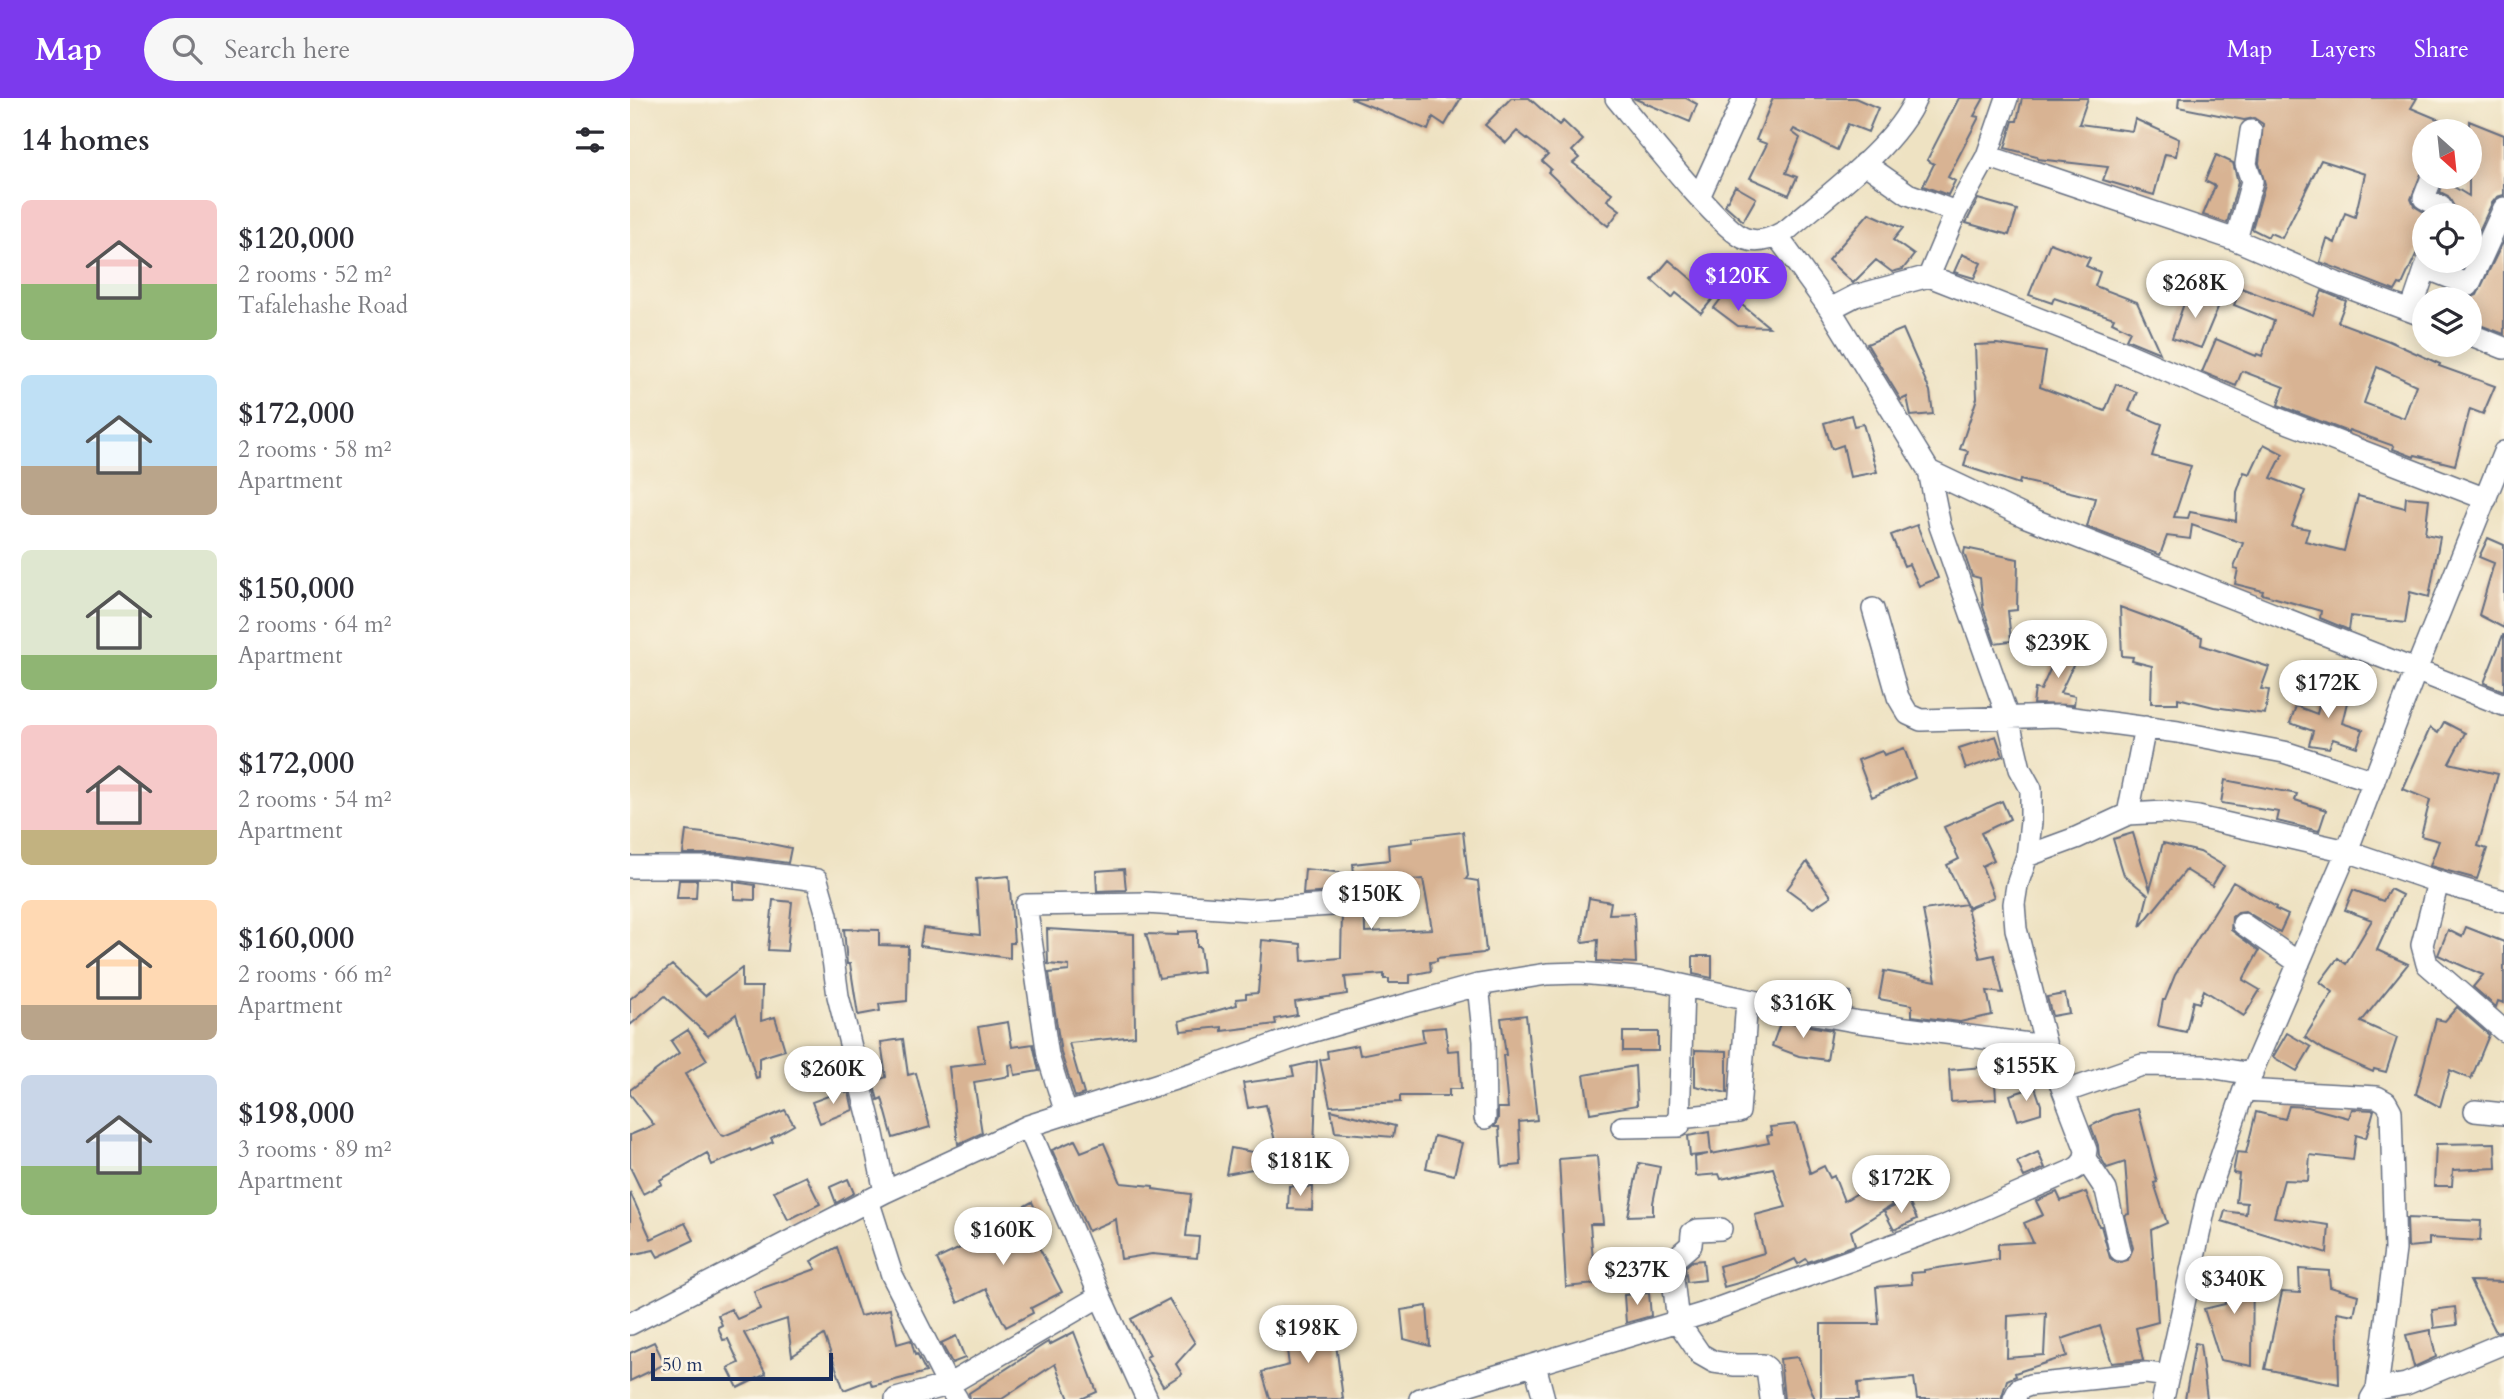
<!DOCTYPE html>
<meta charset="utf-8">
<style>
body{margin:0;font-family:Cardo,serif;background:#f7f7f7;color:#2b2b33;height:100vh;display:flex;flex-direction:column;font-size:26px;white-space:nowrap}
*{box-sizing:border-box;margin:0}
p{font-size:23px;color:#7c7c81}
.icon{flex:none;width:38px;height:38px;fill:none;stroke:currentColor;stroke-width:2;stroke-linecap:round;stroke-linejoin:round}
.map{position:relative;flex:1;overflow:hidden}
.panel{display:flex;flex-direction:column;background:#fff;width:630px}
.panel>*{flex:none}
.needle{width:46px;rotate:153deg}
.controls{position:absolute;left:1782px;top:21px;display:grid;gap:14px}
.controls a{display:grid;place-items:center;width:70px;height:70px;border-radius:50%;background:#fff;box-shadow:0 4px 18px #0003;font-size:35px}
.scale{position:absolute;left:21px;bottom:18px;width:182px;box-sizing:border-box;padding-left:7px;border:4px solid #1b2f5e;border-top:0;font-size:19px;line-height:24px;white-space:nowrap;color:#1b2f5e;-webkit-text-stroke:5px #fcf5e5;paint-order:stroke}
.price{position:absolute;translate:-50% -60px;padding:0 16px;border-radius:24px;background:#fff;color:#222;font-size:23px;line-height:46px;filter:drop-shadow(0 2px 4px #0008)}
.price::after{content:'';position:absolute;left:50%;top:42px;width:21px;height:16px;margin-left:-10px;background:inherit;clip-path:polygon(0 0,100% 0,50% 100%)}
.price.on{background:#7c3aed;color:#fff}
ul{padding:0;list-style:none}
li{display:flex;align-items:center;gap:21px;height:175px;padding:0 21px}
li span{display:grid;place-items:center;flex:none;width:196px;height:140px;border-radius:10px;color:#555}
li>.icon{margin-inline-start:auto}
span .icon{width:84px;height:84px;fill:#fffc;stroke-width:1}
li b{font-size:30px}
h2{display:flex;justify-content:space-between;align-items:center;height:84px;padding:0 21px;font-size:30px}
header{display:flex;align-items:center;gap:42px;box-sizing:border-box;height:98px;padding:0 35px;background:#7c3aed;color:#fff}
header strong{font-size:33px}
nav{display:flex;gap:38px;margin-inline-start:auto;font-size:24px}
.search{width:490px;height:63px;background:#f7f7f7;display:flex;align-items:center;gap:18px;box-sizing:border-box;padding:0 24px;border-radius:38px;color:#7c7c81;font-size:26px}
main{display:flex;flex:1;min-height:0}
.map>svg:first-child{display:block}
.building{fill:#d8b393;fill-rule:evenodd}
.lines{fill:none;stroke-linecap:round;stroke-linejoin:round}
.street-casing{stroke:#656e81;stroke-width:24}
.street{stroke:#fff;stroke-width:21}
</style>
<header>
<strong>Map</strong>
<div class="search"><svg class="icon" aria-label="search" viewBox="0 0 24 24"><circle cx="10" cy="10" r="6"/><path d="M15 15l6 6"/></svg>Search here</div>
<nav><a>Map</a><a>Layers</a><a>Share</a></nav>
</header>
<main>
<section class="panel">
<h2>14 homes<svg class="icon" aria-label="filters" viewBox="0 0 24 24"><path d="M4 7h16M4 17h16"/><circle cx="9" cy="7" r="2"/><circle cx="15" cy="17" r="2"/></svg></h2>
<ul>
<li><span style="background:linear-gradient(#f6c9c9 60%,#8fb573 0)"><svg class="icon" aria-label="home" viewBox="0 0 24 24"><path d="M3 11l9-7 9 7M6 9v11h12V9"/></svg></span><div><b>$120,000</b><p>2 rooms · 52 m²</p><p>Tafalehashe Road</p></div></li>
<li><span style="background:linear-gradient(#bfe0f5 65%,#b9a48a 0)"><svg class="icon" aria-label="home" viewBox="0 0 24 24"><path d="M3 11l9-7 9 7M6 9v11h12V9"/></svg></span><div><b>$172,000</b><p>2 rooms · 58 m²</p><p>Apartment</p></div></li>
<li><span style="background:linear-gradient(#dfe7d0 75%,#8fb573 0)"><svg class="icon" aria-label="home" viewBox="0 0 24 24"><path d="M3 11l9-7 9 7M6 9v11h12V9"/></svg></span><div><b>$150,000</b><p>2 rooms · 64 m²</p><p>Apartment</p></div></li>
<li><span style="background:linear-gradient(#f6c9c9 75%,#c2b280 0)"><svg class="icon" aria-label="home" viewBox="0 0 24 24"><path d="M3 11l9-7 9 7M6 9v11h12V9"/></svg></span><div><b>$172,000</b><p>2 rooms · 54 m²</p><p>Apartment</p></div></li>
<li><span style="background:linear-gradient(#ffd9b3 75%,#b9a48a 0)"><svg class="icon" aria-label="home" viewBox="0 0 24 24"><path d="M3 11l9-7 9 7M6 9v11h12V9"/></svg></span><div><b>$160,000</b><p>2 rooms · 66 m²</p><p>Apartment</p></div></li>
<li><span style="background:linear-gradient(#c9d6e8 65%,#8fb573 0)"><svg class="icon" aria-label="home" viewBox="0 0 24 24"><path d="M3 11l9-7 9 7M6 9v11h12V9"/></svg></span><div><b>$198,000</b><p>3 rooms · 89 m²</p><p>Apartment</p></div></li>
</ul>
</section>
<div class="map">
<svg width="1874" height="1301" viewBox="0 0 1874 1301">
<rect width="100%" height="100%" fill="#fcf5e5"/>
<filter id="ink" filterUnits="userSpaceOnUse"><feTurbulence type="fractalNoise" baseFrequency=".0143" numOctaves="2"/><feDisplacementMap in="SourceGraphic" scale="14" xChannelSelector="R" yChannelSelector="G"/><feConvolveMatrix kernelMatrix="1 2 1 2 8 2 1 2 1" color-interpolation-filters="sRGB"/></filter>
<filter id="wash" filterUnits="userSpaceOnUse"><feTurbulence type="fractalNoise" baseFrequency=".00686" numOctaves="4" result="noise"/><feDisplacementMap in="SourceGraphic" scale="28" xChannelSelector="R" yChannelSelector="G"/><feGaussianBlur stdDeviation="1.57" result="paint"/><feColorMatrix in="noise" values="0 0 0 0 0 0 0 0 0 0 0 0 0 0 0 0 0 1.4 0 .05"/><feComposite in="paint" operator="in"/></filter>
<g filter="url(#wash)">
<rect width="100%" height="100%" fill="#eee2c2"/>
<g id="blocks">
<!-- building -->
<path class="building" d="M720,0H831L815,27L803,19L798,32Z
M881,0H899L929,27L933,23L953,42L942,53L949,60L943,65L982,95L977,102L990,112L978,128L952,107L918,74L921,71L912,63L918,57L887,33L876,45L855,27Z
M1003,0H1056L1067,6L1060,24Z
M1143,0H1225L1248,10L1238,34L1218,26L1207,52L1164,31L1162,34L1170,40L1156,75L1167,79L1159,97L1120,80L1137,46L1126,42Z
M1329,0H1354L1344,18L1349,19L1318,79L1325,83L1318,97L1293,88L1304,66L1297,62Z
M1392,0H1458L1449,26L1502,33L1505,21L1549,41L1546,58L1535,56L1524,97L1473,82L1478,69L1408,61L1407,58L1375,50L1383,23H1387Z
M1549,0H1787L1781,10L1836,33H1794V69L1781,101L1784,108L1799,117H1794V139L1772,187L1769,186L1765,193L1690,164L1697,141L1705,145L1715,115L1725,119L1735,76L1691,62L1652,140L1640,135L1638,139L1622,131L1635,86L1629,65L1633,26L1624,20L1614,22L1548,9Z
M1839,23L1874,37V97L1867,99L1862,105L1839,155V117L1826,112L1818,98L1810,94L1814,83L1839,98Z
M1586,57L1603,65L1608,84L1597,125L1573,117L1585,88L1575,83Z
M1105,88L1126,100L1113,123L1095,107Z
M1348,101L1387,112L1379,137L1336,125Z
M1239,115L1273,130L1263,142L1284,157L1273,171L1262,174L1246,162L1223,185L1198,162Z
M1874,142V236L1839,223V201H1821L1823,195L1840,200L1847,197Z
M1420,145L1460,160L1456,168L1470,174L1465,188L1507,204L1530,255L1496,241L1500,233L1482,224L1484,220L1424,200L1422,205L1399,197Z
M1332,156L1351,165L1344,180L1324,174Z
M1039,162L1067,186L1069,184L1086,197L1071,215L1046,195L1042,200L1022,182Z
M1611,190L1683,217L1692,193L1716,203L1708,224L1759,243L1810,266L1809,268L1865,288L1853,316L1840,311L1825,367L1785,357L1784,359L1763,351L1764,348L1719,332L1718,334L1648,307L1654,289L1612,273L1606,288L1572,274L1586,241L1626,258L1627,256L1632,258L1644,223L1604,207ZM1747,269L1786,287L1774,320L1734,305Z
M1096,194L1139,229L1108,228L1084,210Z
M1558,194L1589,207L1571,250L1542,240Z
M1273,231L1300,293L1303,316L1281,318L1277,299L1271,302L1237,246Z
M1367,246L1416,254L1410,289L1475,313L1486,286L1507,294L1499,313L1532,326L1522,358L1561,368L1544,419L1558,420L1560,414L1606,423L1607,394L1614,374L1620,376L1634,346L1653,356L1641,380L1675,393L1662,428L1679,431L1675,443L1714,453L1728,398L1775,410L1776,399L1799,401L1795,436L1810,439L1799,499L1780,494L1775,525L1721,518L1719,532L1690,520L1691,513L1632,496L1633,493L1605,486L1608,471L1604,470L1613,445L1562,427L1560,441L1537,438L1530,457L1457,429L1465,400L1390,382L1389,386L1334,368L1338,353L1330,351L1347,300L1345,247Z
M1221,317L1224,328L1233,326L1247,374L1220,379L1213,347L1202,351L1194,325Z
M1287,427L1308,480L1289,488L1279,466L1274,468L1261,437Z
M1858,440L1874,447V530L1849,517L1864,465L1849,459Z
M1335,450L1388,461L1387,512L1378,513L1381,543L1365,545L1353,509L1350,480L1342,478L1334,455Z
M1490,509L1572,539L1571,547L1639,569L1631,591L1639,592L1635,616L1584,609L1548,600V605H1521L1522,568L1502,563L1503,559L1492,558Z
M1873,537H1874V593L1854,585Z
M1430,549L1450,553L1430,595L1445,598L1444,607L1403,606L1405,591L1411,592Z
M1694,587L1720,592L1712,625L1733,632L1727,649L1703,641L1699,650L1679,647L1683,633L1660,625L1666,608L1687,616Z
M1814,624L1835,635L1819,665L1868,676L1848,748L1857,751L1847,781L1800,768L1809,743L1791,738L1800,702L1773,691L1800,630L1808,635Z
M1366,638L1373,658L1336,671L1329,650Z
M1274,650L1285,680L1242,699L1228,662L1252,653L1254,657Z
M1595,682L1667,696L1665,702L1696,712L1689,733L1647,723L1649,714L1591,705Z
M1372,703L1380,721L1351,735L1364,762L1352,768L1364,799L1338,810L1317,767L1329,761L1314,729Z
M56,733L107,739L161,750L158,765L92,756H53Z
M833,734L838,778L836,781L848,783L856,853L853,855L807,860V863L800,864L801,873L780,877V885H759V881H754V876L715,879L717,896L665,904L667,917L645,921L646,926L592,933V929L551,933L549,923L607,907L606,901L616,900V896L628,895L632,842L671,846L672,863L711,860L712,815L715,807L713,800L702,794L673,796L675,771L724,776L723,766L759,762L758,747L783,744L782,740ZM793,781L802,831L735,834L734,786Z
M1503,735L1520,792L1533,745L1570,754L1594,768L1582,788L1556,772L1510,829L1518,797L1494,777L1483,741Z
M1177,764L1201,798L1183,810L1157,791Z
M494,771L496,792L467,793L466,773Z
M379,778L384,845H380V860L290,848L293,830L350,837L346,781Z
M49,782H67L66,800H47Z
M104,784L125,787V802L104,801Z
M1603,784L1646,809L1645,811L1658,817L1650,834L1615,813L1608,814L1602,819L1601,832L1629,853L1613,882L1630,892L1614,918L1574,892L1569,905L1563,903L1556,934L1528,928L1533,902H1535L1545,877Z
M1760,791L1772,797L1747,852L1778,866L1731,924L1767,940L1756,974L1744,971L1743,974L1696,953L1675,939L1703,894L1690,884L1708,860L1716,866L1742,822L1715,812L1723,792L1753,803Z
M959,800L981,804L979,816L1004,815L1006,865L967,863L968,842L952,844Z
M143,802L162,804L157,853L138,852Z
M1336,806L1350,860L1364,857L1373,895L1357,893L1362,917L1330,924L1282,918V907L1249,901L1254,873L1306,883L1293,812Z
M1836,829L1874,844V905L1868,903L1866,909L1843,889L1853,877L1808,857L1818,832L1832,839Z
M214,831L249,832V847L278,848L277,903L249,906L250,913L228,917L220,866H217Z
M417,831L504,836L505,938L439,945L454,996L445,999L431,955L419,875L439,873V868L418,866Z
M567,833V849H570L573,874L529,880L516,836L548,837V834Z
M1063,858H1082V880L1063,876Z
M42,867L75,898L112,870V889H132L131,923L145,919L155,952L129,960V979L126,980L106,916L78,938L35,898L0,927V901Z
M1164,887L1221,894L1220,909L1160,898Z
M1435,896L1439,915L1422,918L1417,899Z
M1827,909L1859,937L1841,981L1820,972L1810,1009L1786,996L1806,921L1815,923Z
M896,917L907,1022L889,1024L891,1067L872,1069L869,1029H864L868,1021V1010H878L873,957H876L871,920Z
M1151,923L1202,932L1197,962L1169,958L1142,948Z
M378,924L382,949L403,946L409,973L385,977L383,966L379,967L380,978L344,984L352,1035L328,1046L319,969L355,965L348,929Z
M815,929L818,953L829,952L831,991H819V998H770V1004L700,1008L690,962L698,960L697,953L728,947L730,957L794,944L792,931Z
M58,932L77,962L55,976L91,1037L94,1038L155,1012L164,1027L141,1040L143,1044L121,1053L120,1051L82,1067L77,1055L30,1082L32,1086L13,1096L0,1069V1037L24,1027L0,996V992L49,955L41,943Z
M993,934H1028V953H993Z
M1657,935L1681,949L1667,973L1643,959Z
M273,941L278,977L286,975L300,1029L263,1040L252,1000L248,1002L243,984L256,979L251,944Z
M1065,952L1097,953V995L1065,988Z
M687,963L684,1050L667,1049L669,1062L596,1076L601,1050L649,1059L636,1007L618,1010L613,985L664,978L662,969Z
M1005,968L1007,1007L960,1015L954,977Z
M1364,968L1366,1001L1321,1004L1319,972Z
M1405,989L1411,1007V1015L1388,1022L1380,997Z
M214,992L216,995L219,994L223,1012L190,1025L182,1004Z
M1659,1008L1678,1009L1719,1020L1722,1011L1744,1012L1736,1040L1726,1037L1723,1062L1680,1057L1678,1083L1654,1082L1644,1119L1699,1127L1697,1155L1592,1123L1595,1113L1616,1116L1617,1105L1606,1104L1609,1076L1603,1075L1607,1054L1616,1055L1626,1014L1655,1021Z
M1508,1011L1527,1084L1524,1085L1537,1125L1521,1132L1528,1224L1506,1230L1513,1262L1482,1265L1470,1228L1432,1241L1437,1258L1385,1275L1386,1278L1377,1282L1371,1301H1287L1284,1280L1228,1285L1229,1301H1191V1226H1249L1246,1189L1282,1186L1281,1175L1294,1174V1172L1368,1161V1146L1403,1144L1394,1125L1413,1117L1406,1103L1427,1094L1431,1103L1456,1094L1469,1128H1471L1480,1160L1487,1165L1498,1162L1503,1150L1495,1117L1499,1116L1495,1064L1477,1070L1469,1057L1468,1047L1461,1028L1483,1017ZM1416,1215L1414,1257L1377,1260L1378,1218Z
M701,1012L765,1028L763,1039L705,1034Z
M1166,1026L1180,1075L1194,1068L1200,1080L1204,1078L1214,1103L1248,1083L1262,1107L1221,1133L1225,1147L1178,1164L1176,1161L1168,1166L1165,1161L1126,1180L1094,1189L1089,1168L1134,1155L1125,1117L1156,1109L1143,1070L1091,1081L1089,1076L1066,1078L1065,1059L1078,1056L1060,1058L1058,1038L1079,1034L1081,1056L1139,1045L1137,1038L1142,1037L1140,1029Z
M804,1038L832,1045L824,1077L796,1070Z
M445,1042L451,1054L474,1045L491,1085L523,1088V1091L561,1096L556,1138L569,1139L567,1160L522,1156L491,1161L486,1121L458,1133L422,1052Z
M1865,1045L1866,1070L1823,1072L1822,1088H1804L1806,1046Z
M1408,1054L1415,1070L1394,1079L1387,1064Z
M967,1058L973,1126H960L965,1186L936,1189L929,1061Z
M1009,1065L1030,1069L1023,1105V1117L998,1118Z
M176,1078L190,1106L158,1122L144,1093Z
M218,1081L224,1095L206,1105L200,1089Z
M659,1088L683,1089L682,1112L658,1111Z
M0,1094L21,1141L55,1125L64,1142L28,1159L24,1152L0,1157Z
M1278,1102L1287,1121L1264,1132L1254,1113Z
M402,1104L411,1123L399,1130L432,1194L401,1210L403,1215L376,1229L356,1191L328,1205L307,1161L341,1145L338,1139Z
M1777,1120L1851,1123L1850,1143L1799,1140V1147L1778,1149Z
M207,1149L230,1218L260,1211L267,1246L281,1242L285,1257L287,1256L296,1274L242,1288L240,1282L214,1292L194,1237L162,1258L157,1221L114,1235L136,1276L108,1290L98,1270L109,1265L98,1241L93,1242L88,1229L92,1227L88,1217L101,1211L107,1221L130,1211L124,1193L186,1171L181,1163Z
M1073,1162L1075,1182L1057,1184L1055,1169L1062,1163Z
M1593,1166L1623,1168L1622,1268L1590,1262L1574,1211L1595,1206Z
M1669,1171L1699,1173L1700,1189L1728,1197L1724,1217L1707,1214L1709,1286L1635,1271L1652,1194L1670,1195Z
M1840,1183L1874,1184V1232L1866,1234Z
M1019,1195L1021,1218L996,1225L994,1197Z
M539,1201L565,1245L546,1266L552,1276L533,1288L516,1259L520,1257L501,1221Z
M797,1208L800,1248L774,1241L771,1212Z
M1825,1209L1827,1227L1804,1230L1802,1212Z
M703,1222L713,1301H640L632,1274L659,1267L654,1229Z
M1800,1232L1806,1259L1784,1269L1776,1237Z
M444,1234L467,1294L451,1301H439L425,1266L372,1301H340L339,1295L413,1247L418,1244L419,1247Z
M326,1238L335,1260L322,1265L311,1245Z
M24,1244L35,1266L0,1283V1255Z
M1565,1245L1570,1246L1577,1301H1555Z
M1168,1259L1185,1301H1154L1150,1261Z"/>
</g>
</g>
<g filter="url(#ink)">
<use href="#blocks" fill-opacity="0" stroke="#656e81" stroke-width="2"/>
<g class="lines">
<!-- street casing -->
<g class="street-casing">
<path id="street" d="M986,0C1007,25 1092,134 1116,141C1131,146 1145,139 1157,132C1196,98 1266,48 1286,0
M1357,58L1606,142L1706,185L1794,218
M1234,65L1278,96L1326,114
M1802,79L1794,100L1811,109L1814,117
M1069,99L1114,0
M1147,138L1200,211L1299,373L1394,418L1874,607
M1606,142L1622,83L1616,66L1621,33
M1796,170L1839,187L1874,110
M1299,178L1326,114L1357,58L1377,0
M1200,211L1225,198L1299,178L1491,253L1641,318L1856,401
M1781,213L1798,163
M1839,236L1874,250
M1243,511L1268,599L1278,616L1291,622L1428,618L1548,634L1654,654L1744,683
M1498,716L1515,629
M1397,758L1446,740L1498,716L1535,714L1568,719L1717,753L1808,784L1874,803
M0,769H90L187,782L197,817L208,898L243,1036L255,1094
M1808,784L1792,847L1797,866L1874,933
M1613,826L1669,865
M848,887L854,943L855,1020
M1614,992L1747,999L1756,1004L1761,1013L1765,1152L1747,1291L1741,1301
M1434,994L1512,967L1573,968L1622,976
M1845,1013L1874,1016
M436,1015L418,958L396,807L516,805L619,812L702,807
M1048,1020L1109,1014L1117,902
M398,1028L582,969L677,935L749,914L848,887L917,876L950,875L1029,882L1168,913L1230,924L1416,948
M992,1029L1049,1028L1053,888
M1456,1062L1476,1092L1490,1152
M238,1102L262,1177L318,1287L327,1301
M1091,1131L1068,1132L1062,1135L1061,1147L1041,1164L1048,1224L1070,1256L1084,1264L1105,1267H1133L1137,1270L1141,1301
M0,1226L255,1094L398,1028L470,1198L517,1301
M905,1267L914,1301
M1747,1291L1776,1286L1874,1245
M266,1301L318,1287L470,1198
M790,1301L1072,1216L1315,1128L1439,1074C1450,1069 1455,1065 1456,1052L1416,948L1386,831L1384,806L1387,787L1397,758L1401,724V691L1390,671L1378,620L1310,428L1299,373
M1384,1301L1389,1291L1400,1287L1516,1275L1538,1278
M1533,1301L1577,1100L1614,992L1717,753L1786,572L1874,354"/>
</g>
<!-- street -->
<use href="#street" class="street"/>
</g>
</g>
</svg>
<div class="controls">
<a><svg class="needle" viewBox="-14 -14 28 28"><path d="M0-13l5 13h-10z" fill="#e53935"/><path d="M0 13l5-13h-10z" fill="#7c7c81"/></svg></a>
<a><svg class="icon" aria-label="locate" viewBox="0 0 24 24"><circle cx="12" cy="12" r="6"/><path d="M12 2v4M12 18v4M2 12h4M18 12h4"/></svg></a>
<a><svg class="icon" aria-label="layers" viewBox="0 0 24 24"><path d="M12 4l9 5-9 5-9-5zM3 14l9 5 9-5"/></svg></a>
</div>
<div class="scale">50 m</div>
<b class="price on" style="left:1108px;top:215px">$120K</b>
<b class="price" style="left:1565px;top:222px">$268K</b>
<b class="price" style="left:1428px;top:582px">$239K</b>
<b class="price" style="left:1698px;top:622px">$172K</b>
<b class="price" style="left:741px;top:833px">$150K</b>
<b class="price" style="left:1173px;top:942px">$316K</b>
<b class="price" style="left:1396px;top:1005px">$155K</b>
<b class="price" style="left:203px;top:1008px">$260K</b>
<b class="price" style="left:670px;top:1100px">$181K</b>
<b class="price" style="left:1271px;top:1117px">$172K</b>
<b class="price" style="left:373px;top:1169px">$160K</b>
<b class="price" style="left:1007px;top:1209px">$237K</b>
<b class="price" style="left:1604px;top:1218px">$340K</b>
<b class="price" style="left:678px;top:1267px">$198K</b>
</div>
</main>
